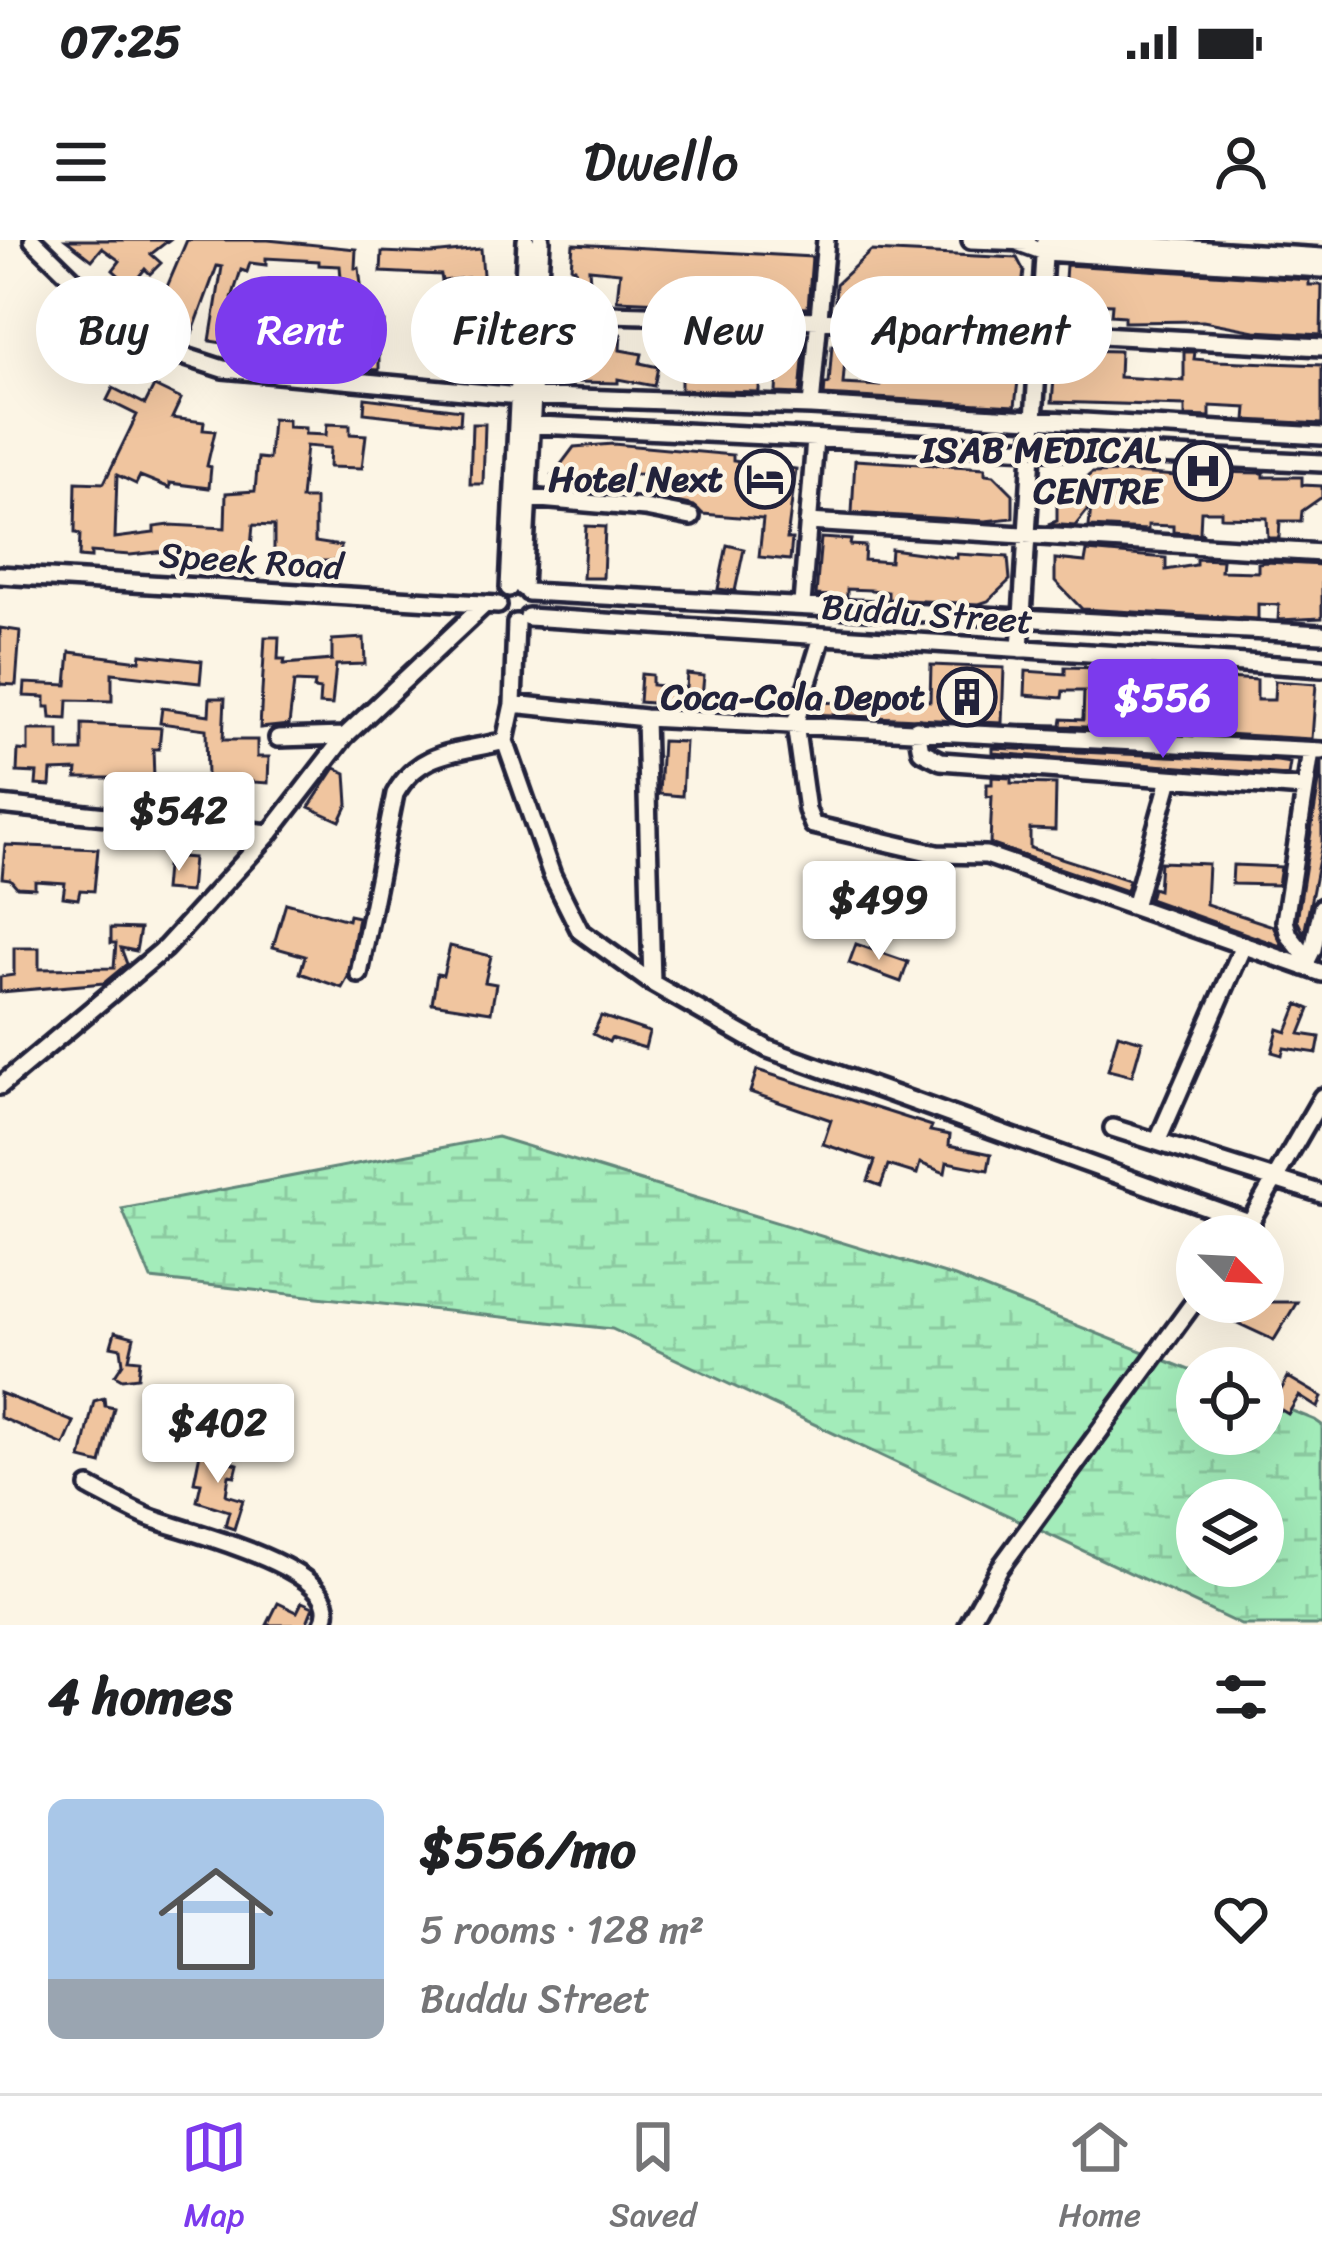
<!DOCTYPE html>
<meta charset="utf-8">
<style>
body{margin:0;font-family:Sriracha,sans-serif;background:#f6f6f6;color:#202124;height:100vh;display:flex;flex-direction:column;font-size:45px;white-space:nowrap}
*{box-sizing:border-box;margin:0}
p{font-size:39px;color:#757577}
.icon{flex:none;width:66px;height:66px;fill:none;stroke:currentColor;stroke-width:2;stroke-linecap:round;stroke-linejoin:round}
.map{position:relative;height:1385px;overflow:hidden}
.panel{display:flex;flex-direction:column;background:#fff;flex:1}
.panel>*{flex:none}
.hud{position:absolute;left:36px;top:36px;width:1251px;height:108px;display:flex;gap:24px}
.needle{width:78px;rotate:114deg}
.controls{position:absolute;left:1176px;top:975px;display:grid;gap:24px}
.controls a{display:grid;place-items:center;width:108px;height:108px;border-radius:50%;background:#fff;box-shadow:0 12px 48px #0002;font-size:60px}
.price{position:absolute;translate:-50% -102px;padding:0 27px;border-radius:12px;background:#fff;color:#222;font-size:39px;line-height:78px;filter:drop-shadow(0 3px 6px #0008)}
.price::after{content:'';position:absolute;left:50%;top:72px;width:36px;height:27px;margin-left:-18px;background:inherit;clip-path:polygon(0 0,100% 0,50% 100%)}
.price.active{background:#7c3aed;color:#fff}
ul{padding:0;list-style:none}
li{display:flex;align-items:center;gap:36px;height:300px;padding:0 48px}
li span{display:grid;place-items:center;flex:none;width:336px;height:240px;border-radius:18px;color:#555}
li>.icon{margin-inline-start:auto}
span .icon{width:144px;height:144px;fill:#fffc;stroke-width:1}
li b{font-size:51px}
h2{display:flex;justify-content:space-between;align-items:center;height:144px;padding:0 48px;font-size:51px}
.tag{padding:0 42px;border-radius:54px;background:#fff;box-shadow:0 12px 48px #0002;font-size:42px;line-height:108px}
.tag.active{background:#7c3aed;color:#fff}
.status{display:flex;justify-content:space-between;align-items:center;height:84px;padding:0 60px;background:#fff;direction:ltr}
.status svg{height:33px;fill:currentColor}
header{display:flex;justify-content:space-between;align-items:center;height:156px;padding:0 48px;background:#fff;font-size:54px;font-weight:600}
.dock{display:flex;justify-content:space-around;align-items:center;height:168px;border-top:3px solid #e0e0e0;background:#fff;font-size:33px;color:#757577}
.dock a{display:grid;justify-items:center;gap:6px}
.dock .active{color:#7c3aed}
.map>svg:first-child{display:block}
.wetland{fill:url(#wetland-marsh);stroke:#62877a;stroke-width:3;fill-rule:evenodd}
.building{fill:#f0c59f;stroke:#22223b;stroke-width:3}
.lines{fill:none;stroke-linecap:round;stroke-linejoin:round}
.minor-casing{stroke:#22223b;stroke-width:24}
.minor{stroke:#fcf5e5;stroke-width:15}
.labels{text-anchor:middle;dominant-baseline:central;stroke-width:9;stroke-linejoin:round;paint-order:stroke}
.poi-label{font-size:36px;font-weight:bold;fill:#22223b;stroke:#fcf5e5;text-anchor:end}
.street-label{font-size:36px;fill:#22223b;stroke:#fcf5e5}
</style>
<div class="status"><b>07:25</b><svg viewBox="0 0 49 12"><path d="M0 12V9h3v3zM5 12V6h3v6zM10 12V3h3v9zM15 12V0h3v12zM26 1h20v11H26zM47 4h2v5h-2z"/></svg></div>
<header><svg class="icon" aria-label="menu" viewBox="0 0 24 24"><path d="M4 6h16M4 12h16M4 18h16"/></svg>Dwello<svg class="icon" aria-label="person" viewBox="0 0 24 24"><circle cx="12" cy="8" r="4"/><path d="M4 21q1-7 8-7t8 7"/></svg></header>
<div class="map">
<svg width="1322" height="1385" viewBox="0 0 1322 1385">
<defs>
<pattern id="wetland-marsh" width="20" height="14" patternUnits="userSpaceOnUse" patternTransform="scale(3)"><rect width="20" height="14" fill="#a3ecba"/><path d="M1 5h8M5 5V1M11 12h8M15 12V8" fill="none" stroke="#8ccaa1"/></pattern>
</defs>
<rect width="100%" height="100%" fill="#fcf5e5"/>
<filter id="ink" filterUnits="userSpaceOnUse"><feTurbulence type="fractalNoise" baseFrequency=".00833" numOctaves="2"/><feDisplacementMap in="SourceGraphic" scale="24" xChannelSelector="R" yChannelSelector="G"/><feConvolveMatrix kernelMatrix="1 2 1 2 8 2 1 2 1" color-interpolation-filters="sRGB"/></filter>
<g filter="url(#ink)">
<!-- wetland -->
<path class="wetland" d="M497,897L955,1037L1197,1133V1194H1263V1159L1315,1180L1322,1185V1385H1241L612,1089L151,1039L122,969ZM1197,1260H1263V1326H1197Z"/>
<!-- building -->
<path class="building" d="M66,0H169L151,14L161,23L150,34L145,29L131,46L113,30L120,21L102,8L92,20Z
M187,0H268L356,9L355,28H359L362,53L358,81L384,82L383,93H366L365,114H379V130L345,128V116L320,114V110L281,108L280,63L296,64L298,46L342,50L340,26L319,25V21L266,18V25L250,23L247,32L241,30L232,58L258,61L248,107L210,101L222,27L217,26L188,105L176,101L180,92L174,90L176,84L155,75Z
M573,4L812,17L808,68L617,60L620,32L589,29L591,54L578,55L575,28L571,27Z
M481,9L484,48L469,50L468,38L442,41L441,35L381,32L382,12L431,14Z
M871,11L1017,18L1024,31L1019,71L969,68L968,76L926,74L927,58L897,56V66L884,65L883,71L842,69L835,61L836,44Z
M1066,25L1309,40V45H1322L1321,95L1255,91L1203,81L1124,82V76L1111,75L1112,64L1088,63L1087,82L1062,81Z
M681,88H695V94L760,96L759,152L681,150Z
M559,89L576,93L577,121L601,118L604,92L621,94L620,110L642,114L640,123L658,127L654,146L618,139V143L578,142L558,116Z
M779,97L805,99L800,154L776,153Z
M931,104L975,105V108L1021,116L1015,166L824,155L825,144H829L832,105L855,106L854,121L845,120L843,144L880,146L881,107Z
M1057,105L1072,106V110L1120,111L1119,137L1184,141V112H1195L1194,119L1216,121L1322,125V184L1246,180L1247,168L1210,166V177L1185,176V166L1052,162Z
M154,146L181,159L172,178L204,182L203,190L215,191L207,226L211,227L209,248L170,243V248L140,236L136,244L117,235L115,298L154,293V287L170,285L225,288L226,253L255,251L258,218L269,219L272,179L288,180V187L305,188V194L326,195L327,184L350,185V194L366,195L362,228L329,227L330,208L306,206L301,259H315V302L341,306L340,321H274V286L253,285L250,318L185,315V309L130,315L91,312V318L79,317L80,294L75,293L76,242L104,243L137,175L107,160L113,148L145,164Z
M365,158L461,170L460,184L364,173Z
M472,184H485L483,244H470Z
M613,204L733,215V221L796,229L787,299H792L790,320L759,317L763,279L703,274L694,266L648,256L649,234L553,235L574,207Z
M855,220L985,228V234L994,235L1013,254V278L985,281L852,273Z
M1117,232L1177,236H1206V232L1264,233V237H1302V245L1322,246V257L1302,271L1301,281H1280L1279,298H1268L1267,278L1221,277V271H1201L1200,292L1204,294L1173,292V286L1148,285V290L1089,287L1091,266L1075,286L1048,284L1057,281V261L1092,233Z
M586,286L605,287L603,338H583Z
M821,298L851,300L850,305L865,306L864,320L890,322L891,309L957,318V314L1008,317L1010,340L988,361L979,364L888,359V352L871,350L847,349V357L816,355Z
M727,305L744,309L735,351L718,349Z
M1087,311L1166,318V330L1196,325V319L1222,320L1221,331L1258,332V323L1266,322L1322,325V378L1278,380L1279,365L1258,364V379L1082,369L1055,341V319L1085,322Z
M0,388L20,391L16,445L0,444Z
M265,397H279L278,419H285L284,424L332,420V400L364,398L365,424L336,425L332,465L319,464L320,450L314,449L315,443L294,442L289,485L260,488Z
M70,412L140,421L141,414L202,421L200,443L112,433V461L68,460L67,479L51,478L50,467H45V457L24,456L25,443L67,445Z
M931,425L1004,428L1002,483L811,474L814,462L844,463V454L866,456L867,449L877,450L876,457L930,461Z
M1065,427L1099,428L1097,464L1144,474L1149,442L1172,445L1173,439L1191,442L1183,491L1012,484L1061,485L1062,479L1083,480L1084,451H1063L1062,458L1025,455L1026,431L1065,434Z
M641,434L652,435V445L686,448L687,434L704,436L701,467L639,462Z
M1226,438L1257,440V460H1274L1275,441L1316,444L1312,499L1225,494Z
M210,458H225L223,500H257V517H269L268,543L207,539L206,489L160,483L162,468L209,475Z
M82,484L161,488L159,509H153L154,539L140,540L141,548L119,549V538H76L77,530L51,531L50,546L36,545L37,533L17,532L18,510L28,511V490H59V511H82Z
M662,501L685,502L682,556L659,554Z
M993,508L1277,521L1290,523L1288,535L993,513Z
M1322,523V604L1304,694L1297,680Z
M335,528L346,533L348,564L340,581L309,567Z
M992,537L1011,538V543L1056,544L1055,590L1030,589V608L1129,640L1126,651L990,604L992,556L987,557V544H992Z
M5,605L98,609L94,651L80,650L78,659L63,657L65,643L35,641V648L17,647L10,639L2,638Z
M167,616L193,618L190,652L164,650Z
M1160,622L1208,624L1206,664L1273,686L1283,707L1149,659L1152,648L1158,650Z
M1233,625L1281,627L1278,645L1232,644Z
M286,663L348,680L349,675L358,677L348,737L342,748L300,733L305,716L273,707Z
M111,688L140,689L136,711L121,708L127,724L104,743L0,752V737L14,735V708H39V729L114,728L116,703H111Z
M856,704L908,722L901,742L849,723Z
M450,706L491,716L485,742L496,744L491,772L432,763L437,734L443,735Z
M1298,764L1310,769L1300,794L1320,797L1317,813L1284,808L1282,815L1272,812L1278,789L1287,792Z
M601,776L649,792L645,808L611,798L609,802L593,794Z
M1118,794L1142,801L1132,836L1108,830Z
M757,830L932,886L930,891L950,895L949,905L991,914L988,930L947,922L945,933L920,923L917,934L888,925L881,946L868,941L875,921L823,904L831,880L750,852Z
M1241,1062H1297L1274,1100L1231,1080Z
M115,1092L134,1097L129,1119L140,1120L138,1137L122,1139L115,1135L123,1123L121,1108L111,1106Z
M1288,1137L1322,1157L1318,1168L1299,1156L1288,1174L1273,1165Z
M0,1153L74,1182L64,1205L0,1177Z
M104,1158L105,1166L114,1168L101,1224L81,1219L94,1161Z
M200,1213L238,1224L235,1236L229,1235L226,1255L243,1260L234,1289L225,1286L229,1271L197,1261L201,1243L194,1242Z
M302,1362L313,1367L306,1385H267L278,1363L297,1372Z"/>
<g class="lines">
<!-- minor casing -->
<g class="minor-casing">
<path id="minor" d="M33,0L117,82L146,104L223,129L519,156L811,166L1322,196
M971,0L1028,2
M1054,0L1322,17
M1019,3L1044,12L1322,29
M538,72L820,80L1322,107
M811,166L826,0
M518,184L1322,223
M528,258L645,268L691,277
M808,282L1322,313
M0,335L498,365
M509,348L526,0
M523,348L541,0
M528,352L1322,394
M802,364L815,199
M528,377L1322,428
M516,383L513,464L505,501L552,635L580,691L652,743L768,809L1252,983
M822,397L795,484L807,570L813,585L937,614L986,615L1322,733
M1020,409L1045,0
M513,464L645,478L1322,511
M645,478L652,743
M917,489L921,511L941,521L1303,548
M278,498L345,496
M0,565L270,593
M1134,667L1170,539
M1308,719L1289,695L1285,681L1311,511
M1304,727L1313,709L1322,667
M359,734L395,554C420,509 459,513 505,501
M0,846L165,708L270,593L345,496L483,366
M1113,888L1322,954
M1158,900L1243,706
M1242,996L1322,857
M89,1247C108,1257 128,1268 148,1277C183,1292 355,1329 322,1385
M968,1385L999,1329L1197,1058"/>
</g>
<!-- minor -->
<use href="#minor" class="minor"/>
</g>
</g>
<!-- icons -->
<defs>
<g id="hospital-ring" transform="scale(3)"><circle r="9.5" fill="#fcf5e5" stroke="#22223b" stroke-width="1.5"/><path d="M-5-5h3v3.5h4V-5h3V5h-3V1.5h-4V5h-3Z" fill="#22223b"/></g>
<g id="hotel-ring" transform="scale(3)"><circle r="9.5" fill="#fcf5e5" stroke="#22223b" stroke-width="1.5"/><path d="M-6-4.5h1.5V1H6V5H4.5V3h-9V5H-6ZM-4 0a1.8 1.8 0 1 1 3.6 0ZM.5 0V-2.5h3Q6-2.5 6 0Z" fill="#22223b"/></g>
<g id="building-ring" transform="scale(3)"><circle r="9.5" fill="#fcf5e5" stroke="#22223b" stroke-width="1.5"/><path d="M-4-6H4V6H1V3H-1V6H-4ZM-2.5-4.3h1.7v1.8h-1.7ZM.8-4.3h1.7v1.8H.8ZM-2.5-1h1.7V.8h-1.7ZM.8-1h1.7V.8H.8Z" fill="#22223b"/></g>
</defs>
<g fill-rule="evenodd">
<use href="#hospital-ring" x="1203" y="231"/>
<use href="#hotel-ring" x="765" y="239"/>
<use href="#building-ring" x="967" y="457"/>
</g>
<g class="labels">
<!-- poi labels -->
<g class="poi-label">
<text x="1161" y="210">ISAB MEDICAL<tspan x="1161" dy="41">CENTRE</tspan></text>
<text x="723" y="239">Hotel Next</text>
<text x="925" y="457">Coca-Cola Depot</text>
</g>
<!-- street labels -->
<g class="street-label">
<text transform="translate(251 321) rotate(4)">Speek Road</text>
<text transform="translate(927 374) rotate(4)">Buddu Street</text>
</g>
</g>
</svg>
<div class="controls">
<a><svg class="needle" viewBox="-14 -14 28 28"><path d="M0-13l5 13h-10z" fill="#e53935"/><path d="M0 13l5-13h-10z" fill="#757577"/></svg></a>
<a><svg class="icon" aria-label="locate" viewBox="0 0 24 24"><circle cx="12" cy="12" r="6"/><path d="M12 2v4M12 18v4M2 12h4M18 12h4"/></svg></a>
<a><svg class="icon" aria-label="layers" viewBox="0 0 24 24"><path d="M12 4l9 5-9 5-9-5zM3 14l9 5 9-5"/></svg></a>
</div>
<b class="price active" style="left:1163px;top:521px">$556</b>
<b class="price" style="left:179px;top:634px">$542</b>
<b class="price" style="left:879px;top:723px">$499</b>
<b class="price" style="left:218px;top:1246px">$402</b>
<div class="hud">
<a class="tag">Buy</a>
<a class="tag active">Rent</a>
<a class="tag">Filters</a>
<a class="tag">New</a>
<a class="tag">Apartment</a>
</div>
</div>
<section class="panel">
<h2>4 homes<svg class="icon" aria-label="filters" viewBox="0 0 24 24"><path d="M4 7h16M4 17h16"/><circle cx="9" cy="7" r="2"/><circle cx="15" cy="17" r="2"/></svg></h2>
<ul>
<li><span style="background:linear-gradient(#a9c7e8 75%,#9aa5b1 0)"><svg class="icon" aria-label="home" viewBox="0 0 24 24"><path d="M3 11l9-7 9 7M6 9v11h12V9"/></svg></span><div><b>$556/mo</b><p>5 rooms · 128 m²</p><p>Buddu Street</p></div><svg class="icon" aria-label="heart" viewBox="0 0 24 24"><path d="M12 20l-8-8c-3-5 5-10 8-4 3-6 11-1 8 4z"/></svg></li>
</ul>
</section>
<nav class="dock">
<a class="active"><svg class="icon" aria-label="map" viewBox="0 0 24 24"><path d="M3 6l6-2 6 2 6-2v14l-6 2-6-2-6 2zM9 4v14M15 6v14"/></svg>Map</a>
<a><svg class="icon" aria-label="saved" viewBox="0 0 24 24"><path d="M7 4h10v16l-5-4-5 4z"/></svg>Saved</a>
<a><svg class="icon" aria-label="home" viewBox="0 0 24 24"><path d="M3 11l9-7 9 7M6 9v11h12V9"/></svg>Home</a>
</nav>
